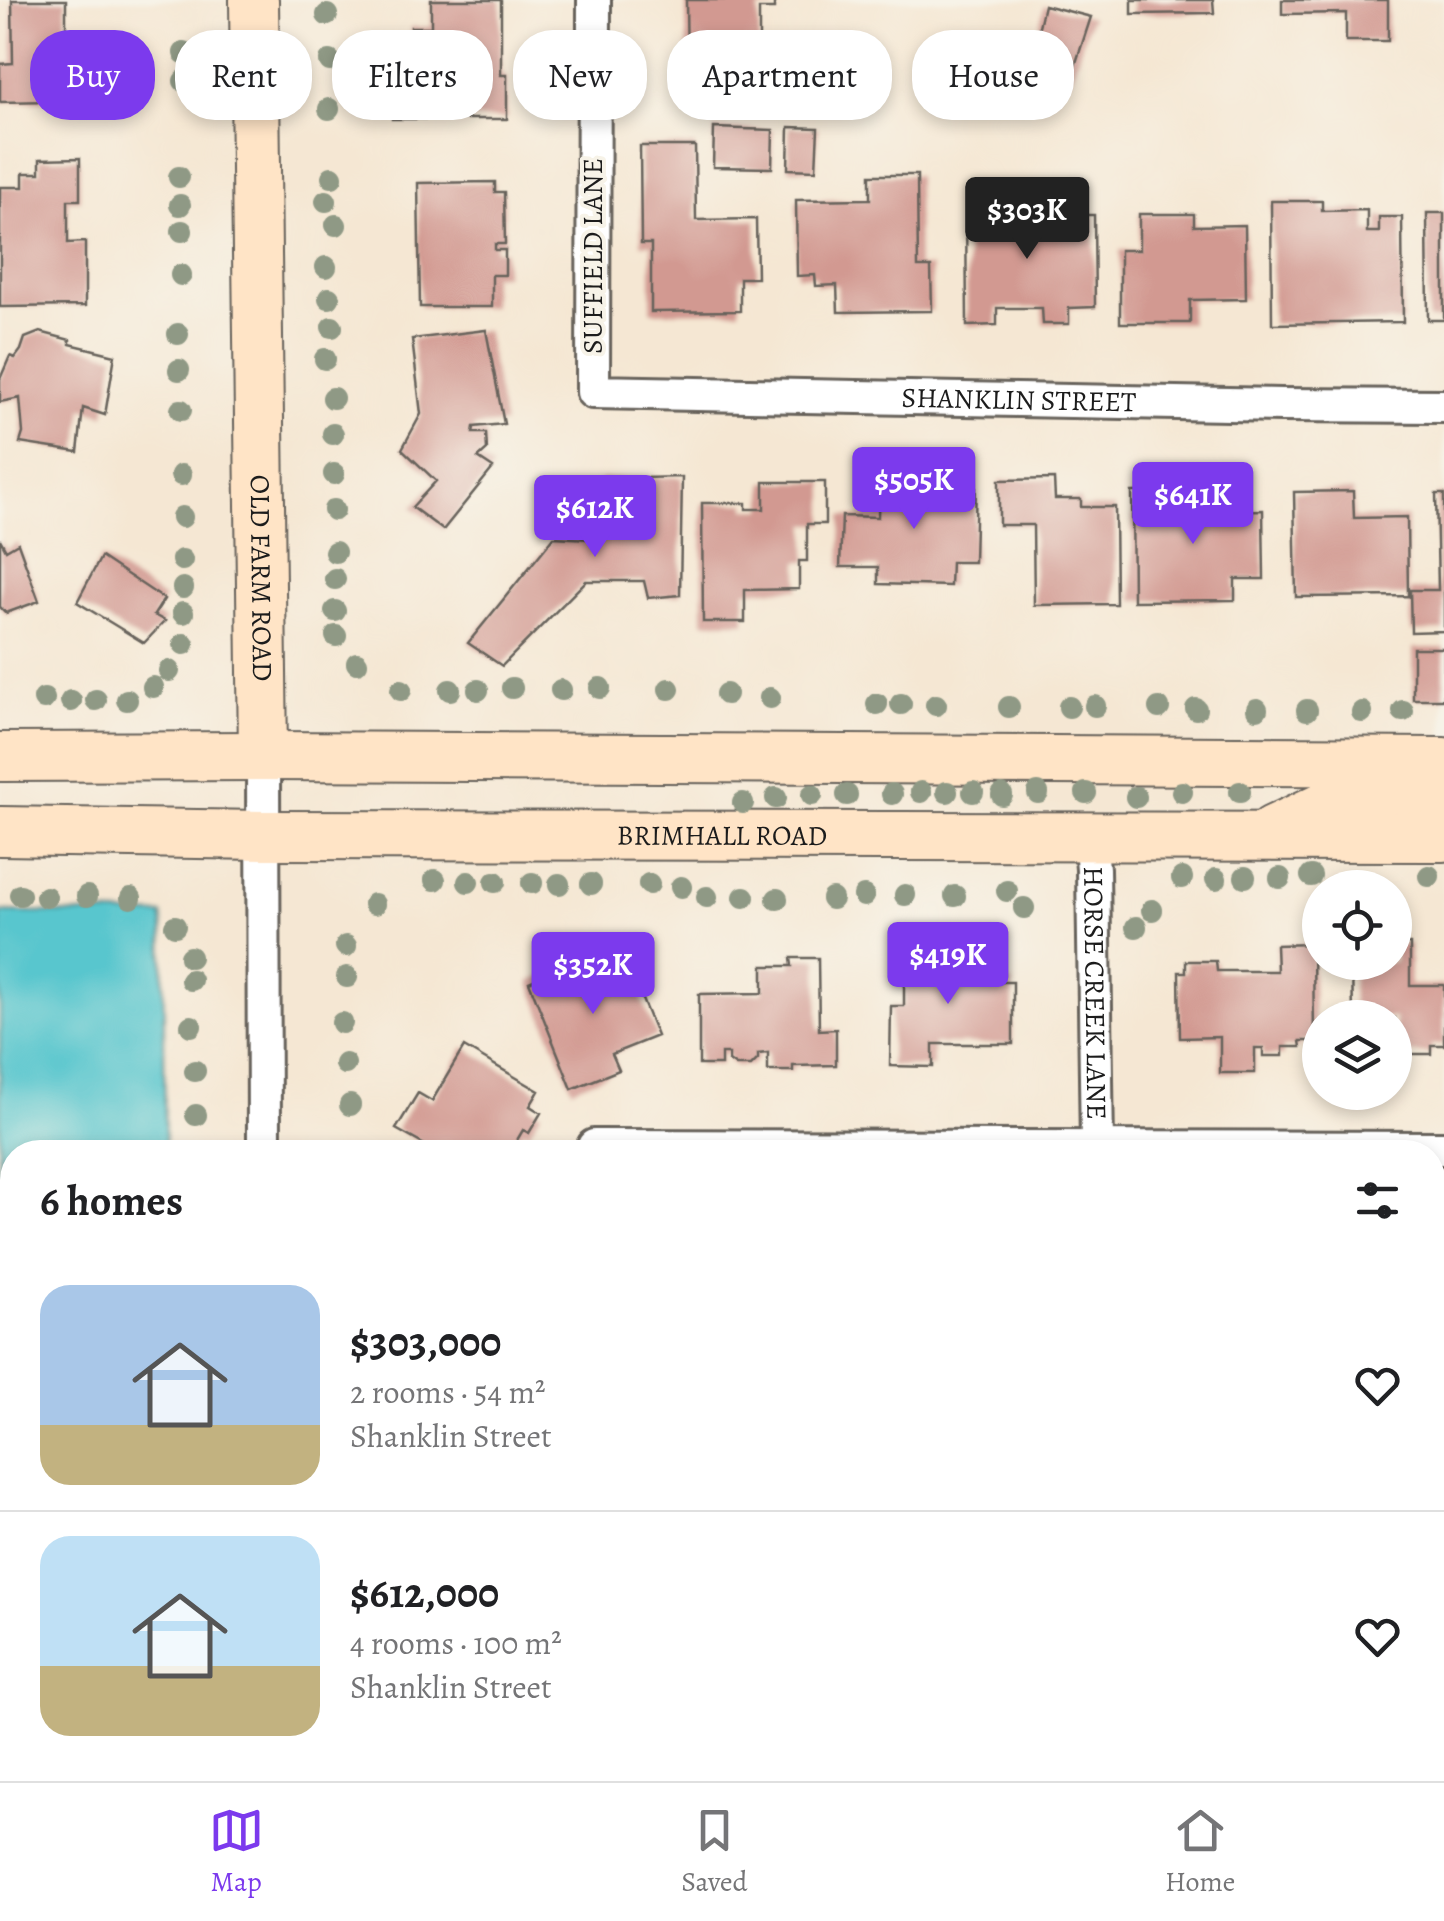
<!DOCTYPE html>
<meta charset="utf-8">
<style>
body{margin:0;font-family:Alegreya,serif;background:#f2f2f2;color:#202124;height:100vh;display:flex;flex-direction:column;font-size:38px;white-space:nowrap}
*{box-sizing:border-box;margin:0}
p{font-size:32px;color:#757577}
.icon{flex:none;width:55px;height:55px;fill:none;stroke:currentColor;stroke-width:2;stroke-linecap:round;stroke-linejoin:round}
.map{position:relative;flex:1;overflow:hidden}
.sheet{position:absolute;left:0px;top:1140px;width:1445px;height:642px;display:flex;flex-direction:column;background:#fff;border-radius:40px 40px 0 0;box-shadow:0 5px 15px #0003}
.sheet>*{flex:none}
.banner{position:absolute;left:30px;top:30px;width:1385px;height:90px;display:flex;gap:20px}
.tools{position:absolute;left:1302px;top:870px;display:grid;gap:20px}
.tools a{display:grid;place-items:center;width:110px;height:110px;border-radius:50%;background:#fff;box-shadow:0 5px 15px #0003;font-size:50px}
.price{position:absolute;translate:-50% -85px;padding:0 22px;border-radius:10px;background:#7c3aed;color:#fff;font-size:32px;line-height:65px;filter:drop-shadow(0 2px 5px #0008)}
.price::after{content:'';position:absolute;left:50%;top:60px;width:30px;height:22px;margin-left:-15px;background:inherit;clip-path:polygon(0 0,100% 0,50% 100%)}
.price.active{background:#222;color:#fff}
ul{padding:0;list-style:none}
li{display:flex;align-items:center;gap:30px;height:250px;padding:0 40px}
li+li{border-top:2px solid #e0e0e0}
li span{display:grid;place-items:center;flex:none;width:280px;height:200px;border-radius:30px;color:#555}
li>.icon{margin-inline-start:auto}
span .icon{width:120px;height:120px;fill:#fffc;stroke-width:1}
li b{font-size:42px}
h2{display:flex;justify-content:space-between;align-items:center;height:120px;padding:0 40px;font-size:42px}
.chip{padding:0 35px;border-radius:40px;background:#fff;box-shadow:0 5px 15px #0003;font-size:35px;line-height:90px}
.chip.active{background:#7c3aed;color:#fff}
.tab-bar{display:flex;justify-content:space-around;align-items:center;height:140px;border-top:2px solid #e0e0e0;background:#fff;font-size:28px;color:#757577}
.tab-bar a{display:grid;justify-items:center;gap:5px}
.tab-bar .active{color:#7c3aed}
.map>svg:first-child{display:block}
.water{fill:#58c6ce;stroke:#3a7175;stroke-width:2.5}
.building{fill:#d29991}
.lines{fill:none;stroke-linecap:round;stroke-linejoin:round}
.street-casing{stroke:#68635c;stroke-width:38}
.secondary-casing{stroke:#68635c;stroke-width:52}
.street{stroke:#fff;stroke-width:32}
.secondary{stroke:#ffe4c6;stroke-width:48}
.tree{fill:#8f9985}
.labels{text-anchor:middle;dominant-baseline:central;stroke-width:8;stroke-linejoin:round;paint-order:stroke}
.street-label{font-size:28px;fill:#1c1c1c;stroke:#f7f3e8}
</style>
<div class="map">
<svg width="1444" height="1781" viewBox="0 0 1444 1781">
<rect width="100%" height="100%" fill="#f7f3e8"/>
<filter id="ink" filterUnits="userSpaceOnUse"><feTurbulence type="fractalNoise" baseFrequency=".01" numOctaves="2"/><feDisplacementMap in="SourceGraphic" scale="20" xChannelSelector="R" yChannelSelector="G"/><feConvolveMatrix kernelMatrix="1 2 1 2 8 2 1 2 1" color-interpolation-filters="sRGB"/></filter>
<filter id="wash" filterUnits="userSpaceOnUse"><feTurbulence type="fractalNoise" baseFrequency=".0048" numOctaves="4" result="noise"/><feDisplacementMap in="SourceGraphic" scale="40" xChannelSelector="R" yChannelSelector="G"/><feGaussianBlur stdDeviation="2.25" result="paint"/><feColorMatrix in="noise" values="0 0 0 0 0 0 0 0 0 0 0 0 0 0 0 0 0 1.4 0 .05"/><feComposite in="paint" operator="in"/></filter>
<g filter="url(#wash)">
<rect width="100%" height="100%" fill="#f5e7d3"/>
<!-- water -->
<path class="water" d="M0,912L163,915L165,1152H12V1251H0Z"/>
<g id="blocks">
<!-- building -->
<path class="building" d="M12,0H66V47L106,46L107,100L0,102V64L13,63Z
M431,0H501V75H507V119H392V73H411V27H431Z
M686,0H774V9H759V65L687,66Z
M1132,0H1213L1214,13L1132,14Z
M1282,0H1388V41H1346V13L1282,14Z
M1044,5L1091,17L1070,81L1030,65Z
M789,127L818,128L816,170L788,169Z
M714,128L773,130L772,168L713,167Z
M640,146H695L696,220L756,219L757,278H740V311L651,312V244H641Z
M80,158V200H68V243L85,242V306L0,307V187H23V173H40V159Z
M870,175H917L918,267H931L932,311L838,312L837,285L816,286L815,275L797,276L796,200L870,199Z
M495,182V192H504L505,244H495V250H505V275H492V307H420L418,183Z
M1271,201H1322V211L1367,210V232H1379V217H1402L1403,322L1272,324Z
M1046,202V224H1070V215H1094L1095,307L1069,308V324H1043L1042,308H997V325L967,326L966,204Z
M1427,213H1444V320H1428Z
M1139,214H1194V226L1245,225L1246,299L1190,300V323H1120V250H1139Z
M486,330L504,424L474,427L473,433H486L487,450L478,458L493,468L443,530L412,507L436,481L402,449L421,414L412,339Z
M40,332L70,340V344L115,355L105,415L83,408L78,452L20,443L23,433L20,398L0,402V379L10,356L15,358L21,350L25,338Z
M682,477L680,595L648,598L644,581H586L502,666L468,643L554,537L588,539L590,513L601,502L600,479Z
M879,479L976,482L974,562H951L950,586L878,584V567H840L842,516L878,517Z
M1054,479L1055,499H1081V507H1115L1116,604L1034,605L1033,525H999V480Z
M764,482H825V524H807V561H799V589L745,590V622H703L702,503H746V509H764Z
M1197,491V501L1229,500V511L1263,510L1264,579H1235V600L1133,601L1132,492Z
M1353,491L1354,518L1407,517L1408,596L1296,597L1294,492Z
M1436,494H1444V631L1411,632L1410,590H1438Z
M0,539L6,550L18,543L39,601L6,613L0,607Z
M101,557L164,599L154,615L165,621L144,643L77,602Z
M1413,648H1444V699H1413Z
M923,942H955V963H986V982H1013V1044H933V1067L890,1066L891,1006H904V962H923Z
M1313,944L1314,1041H1300L1301,1047H1283V1056H1263V1048H1255V1073H1220V1037L1180,1038L1179,972H1186V961H1216L1217,971H1277L1276,945Z
M1395,944H1410V985H1444V1045H1431V1054H1408V1046H1399V1071H1395V1018H1353L1352,962H1395Z
M623,953L657,1036L612,1054L619,1070L572,1089L529,982L557,970L561,979Z
M791,958H818L819,1030L836,1029V1065L793,1066V1071H768V1053L758,1054V1059L751,1066H736L729,1061V1054H721V1065H699V994L763,993V966H792Z
M464,1047L539,1091L530,1106L541,1113L529,1133L523,1130L510,1152H453L446,1148L443,1152H437L396,1129L418,1093L432,1101Z
M1432,1243H1444V1333H1432Z
M0,1280H12V1393H0V1364H9V1339H0Z
M1432,1445H1444V1522H1432Z
M12,1579V1698L11,1700H0V1580Z
M0,1754L12,1758V1770H116L112,1781H0Z
M395,1770H474V1779L395,1781Z
M654,1770H749V1778H725V1781H654Z
M816,1770H923V1781H853V1778H816Z
M977,1770H1085V1781H977Z
M1129,1770H1235V1781H1129Z
M1263,1770H1374V1781H1263Z"/>
</g>
</g>
<g filter="url(#ink)">
<use href="#blocks" fill-opacity="0" stroke="#68635c" stroke-width="2.5"/>
<g class="lines">
<!-- street casing -->
<g class="street-casing">
<g id="street">
<path id="s1" d="M594,0L593,392L1281,405L1444,406"/>
<path d="M263,756L264,1152"/>
<path id="s2" d="M1090,835L1093,869L1097,1147"/>
<path d="M594,1152V1146L1444,1148"/>
<path d="M0,1491H12"/>
<path d="M265,1770V1781"/>
<path d="M593,1781V1770"/>
<path d="M1441,1781L1442,1619"/>
</g>
</g>
<!-- secondary casing -->
<g class="secondary-casing">
<g id="secondary">
<path id="s3" d="M254,0L263,756"/>
<path d="M0,757L263,756L1444,762"/>
<path d="M1273,830L1348,795L1444,796"/>
<path id="s4" d="M0,831L263,835L1444,837"/>
</g>
</g>
<!-- street -->
<use href="#street" class="street"/>
<!-- secondary -->
<use href="#secondary" class="secondary"/>
</g>
<!-- trees -->
<g class="tree">
<circle cx="327" cy="15" r="11"/>
<circle cx="184" cy="53" r="11"/>
<circle cx="330" cy="61" r="11"/>
<circle cx="184" cy="81" r="11"/>
<circle cx="329" cy="109" r="11"/>
<circle cx="179" cy="177" r="11"/>
<circle cx="332" cy="177" r="11"/>
<circle cx="326" cy="201" r="11"/>
<circle cx="180" cy="205" r="11"/>
<circle cx="336" cy="225" r="11"/>
<circle cx="182" cy="231" r="11"/>
<circle cx="326" cy="267" r="11"/>
<circle cx="181" cy="275" r="11"/>
<circle cx="329" cy="298" r="11"/>
<circle cx="332" cy="327" r="11"/>
<circle cx="178" cy="334" r="11"/>
<circle cx="325" cy="359" r="11"/>
<circle cx="179" cy="370" r="11"/>
<circle cx="333" cy="398" r="11"/>
<circle cx="181" cy="410" r="11"/>
<circle cx="333" cy="434" r="11"/>
<circle cx="334" cy="474" r="11"/>
<circle cx="181" cy="475" r="11"/>
<circle cx="334" cy="510" r="11"/>
<circle cx="182" cy="517" r="11"/>
<circle cx="335" cy="552" r="11"/>
<circle cx="182" cy="560" r="11"/>
<circle cx="335" cy="579" r="11"/>
<circle cx="183" cy="588" r="11"/>
<circle cx="335" cy="611" r="11"/>
<circle cx="183" cy="613" r="11"/>
<circle cx="336" cy="636" r="11"/>
<circle cx="184" cy="644" r="11"/>
<circle cx="357" cy="663" r="11"/>
<circle cx="169" cy="671" r="11"/>
<circle cx="153" cy="687" r="11"/>
<circle cx="512" cy="688" r="11"/>
<circle cx="600" cy="688" r="11"/>
<circle cx="669" cy="689" r="11"/>
<circle cx="401" cy="690" r="11"/>
<circle cx="450" cy="690" r="11"/>
<circle cx="478" cy="690" r="11"/>
<circle cx="561" cy="690" r="11"/>
<circle cx="726" cy="694" r="11"/>
<circle cx="770" cy="698" r="11"/>
<circle cx="44" cy="699" r="11"/>
<circle cx="96" cy="700" r="11"/>
<circle cx="127" cy="700" r="11"/>
<circle cx="71" cy="701" r="11"/>
<circle cx="877" cy="704" r="11"/>
<circle cx="901" cy="704" r="11"/>
<circle cx="936" cy="705" r="11"/>
<circle cx="1095" cy="706" r="11"/>
<circle cx="1009" cy="707" r="11"/>
<circle cx="1069" cy="707" r="11"/>
<circle cx="1159" cy="708" r="11"/>
<circle cx="1196" cy="709" r="11"/>
<circle cx="1257" cy="709" r="11"/>
<circle cx="1307" cy="710" r="11"/>
<circle cx="1403" cy="711" r="11"/>
<circle cx="1362" cy="712" r="11"/>
<circle cx="921" cy="792" r="11"/>
<circle cx="947" cy="792" r="11"/>
<circle cx="973" cy="792" r="11"/>
<circle cx="1182" cy="792" r="11"/>
<circle cx="1240" cy="792" r="11"/>
<circle cx="1038" cy="793" r="11"/>
<circle cx="1086" cy="793" r="11"/>
<circle cx="892" cy="794" r="11"/>
<circle cx="812" cy="795" r="11"/>
<circle cx="847" cy="795" r="11"/>
<circle cx="1002" cy="795" r="11"/>
<circle cx="1136" cy="797" r="11"/>
<circle cx="776" cy="798" r="11"/>
<circle cx="743" cy="803" r="11"/>
<circle cx="1311" cy="876" r="11"/>
<circle cx="1429" cy="876" r="11"/>
<circle cx="1245" cy="877" r="11"/>
<circle cx="1182" cy="878" r="11"/>
<circle cx="1280" cy="878" r="11"/>
<circle cx="1216" cy="879" r="11"/>
<circle cx="435" cy="880" r="11"/>
<circle cx="468" cy="882" r="11"/>
<circle cx="495" cy="882" r="11"/>
<circle cx="532" cy="883" r="11"/>
<circle cx="559" cy="884" r="11"/>
<circle cx="591" cy="884" r="11"/>
<circle cx="649" cy="884" r="11"/>
<circle cx="681" cy="887" r="11"/>
<circle cx="1007" cy="891" r="11"/>
<circle cx="20" cy="895" r="11"/>
<circle cx="905" cy="895" r="11"/>
<circle cx="87" cy="896" r="11"/>
<circle cx="864" cy="896" r="11"/>
<circle cx="955" cy="896" r="11"/>
<circle cx="46" cy="897" r="11"/>
<circle cx="707" cy="897" r="11"/>
<circle cx="744" cy="897" r="11"/>
<circle cx="131" cy="898" r="11"/>
<circle cx="777" cy="899" r="11"/>
<circle cx="832" cy="899" r="11"/>
<circle cx="374" cy="904" r="11"/>
<circle cx="1024" cy="908" r="11"/>
<circle cx="1152" cy="910" r="11"/>
<circle cx="175" cy="926" r="11"/>
<circle cx="1136" cy="927" r="11"/>
<circle cx="346" cy="946" r="11"/>
<circle cx="190" cy="957" r="11"/>
<circle cx="347" cy="977" r="11"/>
<circle cx="191" cy="980" r="11"/>
<circle cx="342" cy="1023" r="11"/>
<circle cx="191" cy="1026" r="11"/>
<circle cx="345" cy="1064" r="11"/>
<circle cx="195" cy="1071" r="11"/>
<circle cx="350" cy="1105" r="11"/>
<circle cx="196" cy="1115" r="11"/>
</g>
</g>
<g class="labels">
<!-- street labels -->
<g class="street-label">
<text transform="translate(593 256) rotate(-90)">SUFFIELD LANE</text>
<text stroke="none"><textPath href="#s1" startOffset="818">SHANKLIN STREET</textPath></text>
<text stroke="none"><textPath href="#s3" startOffset="578">OLD FARM ROAD</textPath></text>
<text stroke="none"><textPath href="#s4" startOffset="722">BRIMHALL ROAD</textPath></text>
<text stroke="none"><textPath href="#s2" startOffset="158">HORSE CREEK LANE</textPath></text>
</g>
</g>
</svg>
<div class="tools">
<a><svg class="icon" aria-label="locate" viewBox="0 0 24 24"><circle cx="12" cy="12" r="6"/><path d="M12 2v4M12 18v4M2 12h4M18 12h4"/></svg></a>
<a><svg class="icon" aria-label="layers" viewBox="0 0 24 24"><path d="M12 4l9 5-9 5-9-5zM3 14l9 5 9-5"/></svg></a>
</div>
<b class="price active" style="left:1027px;top:262px">$303K</b>
<b class="price" style="left:914px;top:532px">$505K</b>
<b class="price" style="left:1193px;top:547px">$641K</b>
<b class="price" style="left:595px;top:560px">$612K</b>
<b class="price" style="left:948px;top:1007px">$419K</b>
<b class="price" style="left:593px;top:1017px">$352K</b>
<div class="banner">
<a class="chip active">Buy</a>
<a class="chip">Rent</a>
<a class="chip">Filters</a>
<a class="chip">New</a>
<a class="chip">Apartment</a>
<a class="chip">House</a>
</div>
<section class="sheet">
<h2>6 homes<svg class="icon" aria-label="filters" viewBox="0 0 24 24"><path d="M4 7h16M4 17h16"/><circle cx="9" cy="7" r="2"/><circle cx="15" cy="17" r="2"/></svg></h2>
<ul>
<li><span style="background:linear-gradient(#a9c7e8 70%,#c2b280 0)"><svg class="icon" aria-label="home" viewBox="0 0 24 24"><path d="M3 11l9-7 9 7M6 9v11h12V9"/></svg></span><div><b>$303,000</b><p>2 rooms · 54 m²</p><p>Shanklin Street</p></div><svg class="icon" aria-label="heart" viewBox="0 0 24 24"><path d="M12 20l-8-8c-3-5 5-10 8-4 3-6 11-1 8 4z"/></svg></li>
<li><span style="background:linear-gradient(#bfe0f5 65%,#c2b280 0)"><svg class="icon" aria-label="home" viewBox="0 0 24 24"><path d="M3 11l9-7 9 7M6 9v11h12V9"/></svg></span><div><b>$612,000</b><p>4 rooms · 100 m²</p><p>Shanklin Street</p></div><svg class="icon" aria-label="heart" viewBox="0 0 24 24"><path d="M12 20l-8-8c-3-5 5-10 8-4 3-6 11-1 8 4z"/></svg></li>
</ul>
</section>
</div>
<nav class="tab-bar">
<a class="active"><svg class="icon" aria-label="map" viewBox="0 0 24 24"><path d="M3 6l6-2 6 2 6-2v14l-6 2-6-2-6 2zM9 4v14M15 6v14"/></svg>Map</a>
<a><svg class="icon" aria-label="saved" viewBox="0 0 24 24"><path d="M7 4h10v16l-5-4-5 4z"/></svg>Saved</a>
<a><svg class="icon" aria-label="home" viewBox="0 0 24 24"><path d="M3 11l9-7 9 7M6 9v11h12V9"/></svg>Home</a>
</nav>
